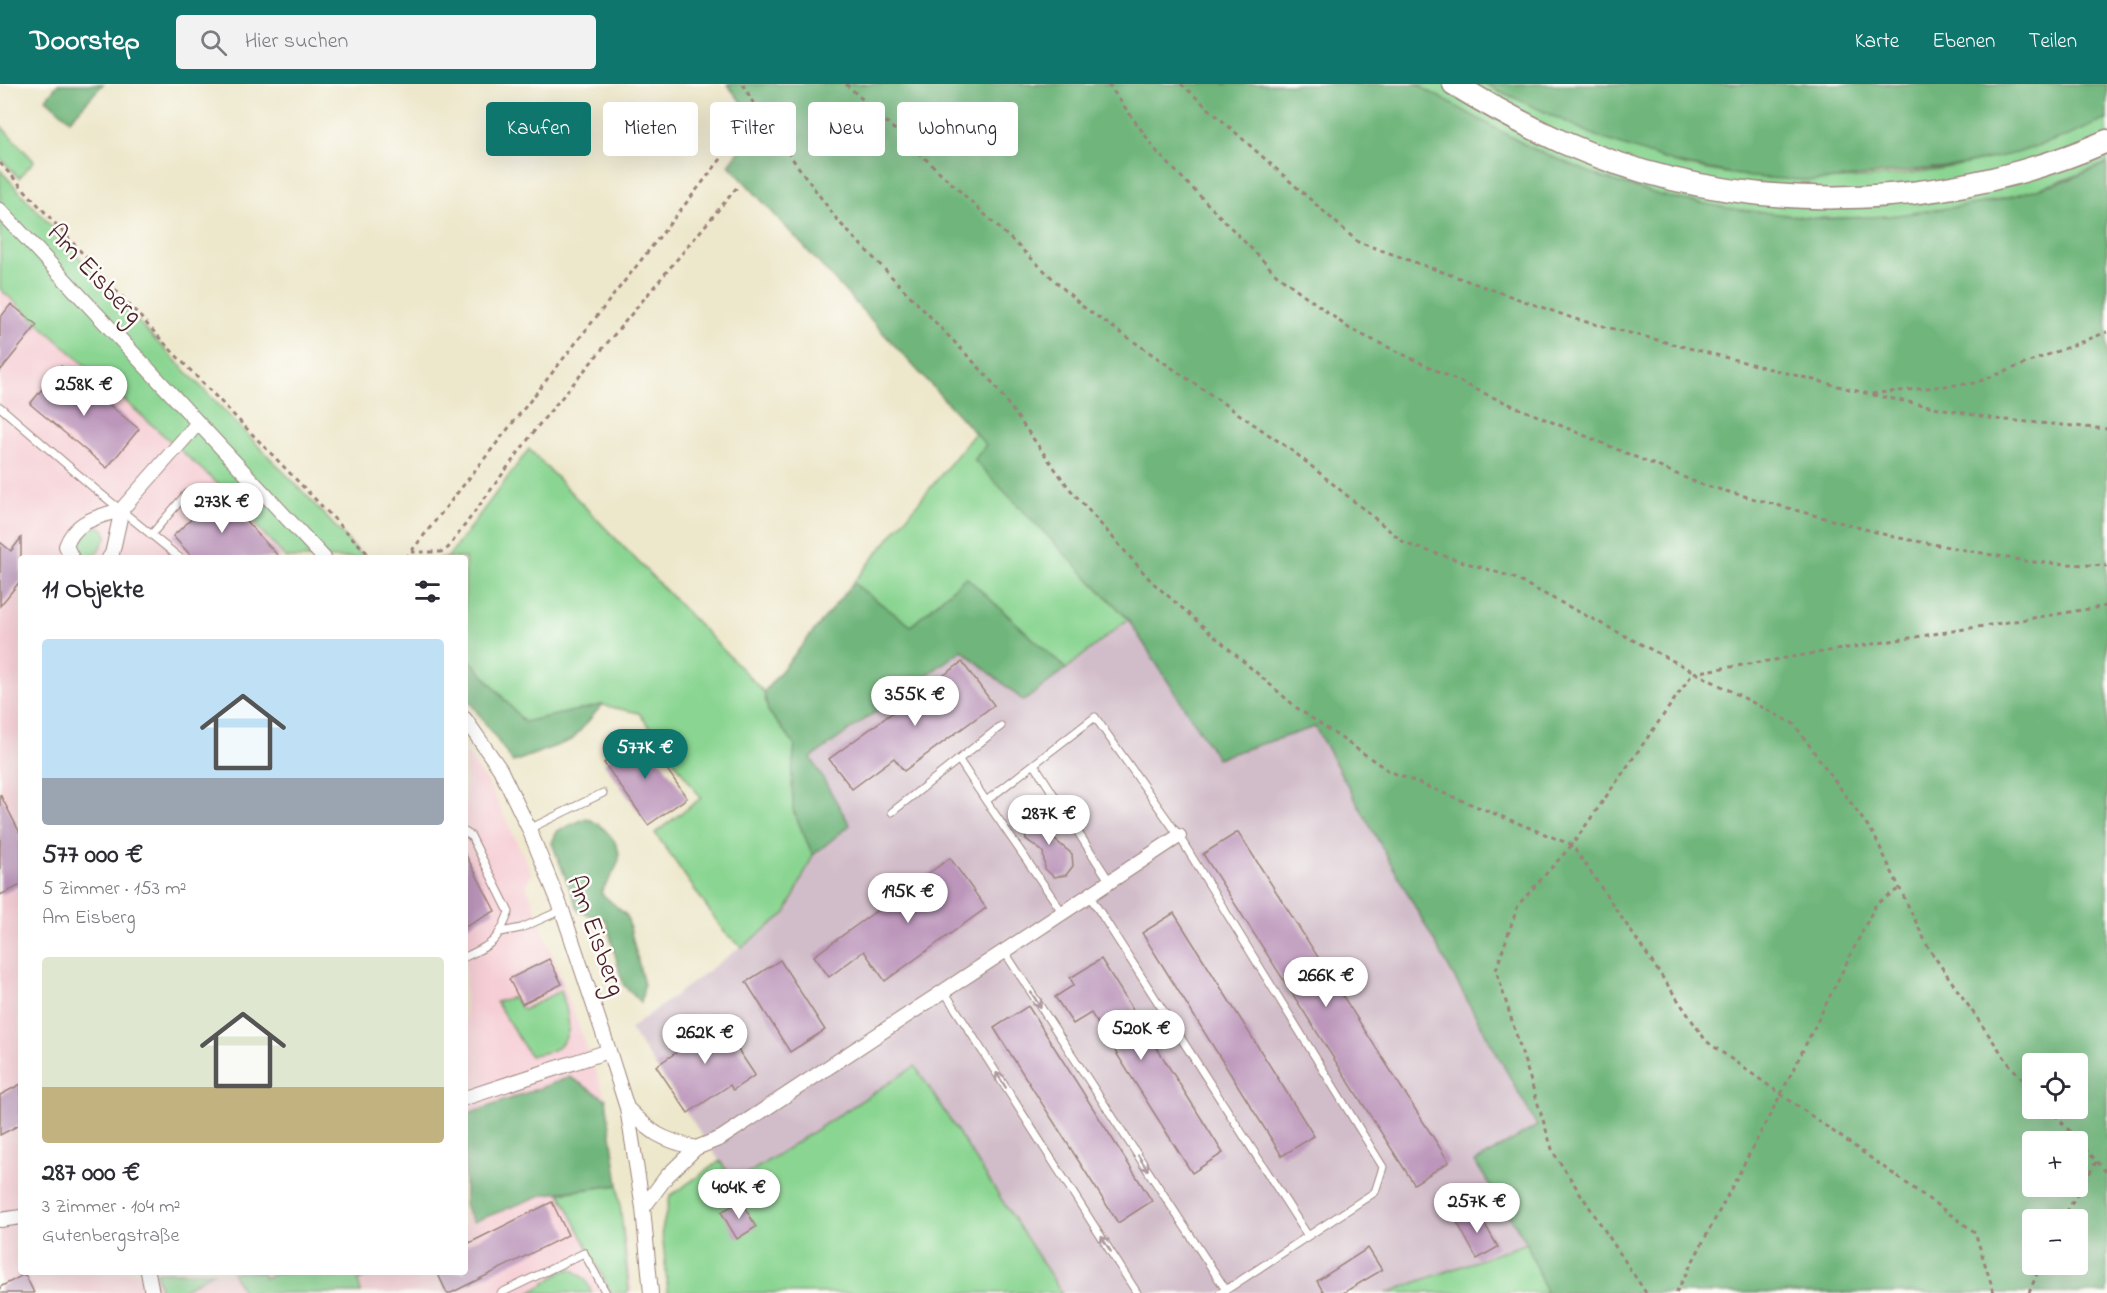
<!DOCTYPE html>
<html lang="de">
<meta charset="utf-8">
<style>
body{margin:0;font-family:"Indie Flower",sans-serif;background:#f2f2f3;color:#2b2b33;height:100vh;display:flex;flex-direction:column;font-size:22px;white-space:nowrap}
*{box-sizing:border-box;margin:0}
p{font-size:20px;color:#7c7c81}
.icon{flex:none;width:33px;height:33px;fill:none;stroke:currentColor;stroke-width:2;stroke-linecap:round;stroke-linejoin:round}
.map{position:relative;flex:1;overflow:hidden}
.sheet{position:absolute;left:18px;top:471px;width:450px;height:720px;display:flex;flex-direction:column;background:#fff;border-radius:6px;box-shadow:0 6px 24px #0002}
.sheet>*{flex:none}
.top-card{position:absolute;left:486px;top:18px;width:570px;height:54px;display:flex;gap:12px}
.fabs{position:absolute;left:2022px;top:969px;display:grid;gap:12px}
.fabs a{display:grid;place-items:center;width:66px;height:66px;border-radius:6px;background:#fff;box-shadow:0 6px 24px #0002;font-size:30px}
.price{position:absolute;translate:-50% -51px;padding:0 14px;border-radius:21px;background:#fff;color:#222;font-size:20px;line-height:39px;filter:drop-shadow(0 2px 3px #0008)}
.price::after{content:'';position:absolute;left:50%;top:36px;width:18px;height:14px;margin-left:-9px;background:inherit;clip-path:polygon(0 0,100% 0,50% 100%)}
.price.current{background:#0f766e;color:#fff}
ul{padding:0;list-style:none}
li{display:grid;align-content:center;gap:12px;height:318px;padding:0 24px}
li span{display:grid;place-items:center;height:186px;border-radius:6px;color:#555}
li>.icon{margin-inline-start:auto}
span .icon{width:108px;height:108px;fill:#fffc;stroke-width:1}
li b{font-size:26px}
h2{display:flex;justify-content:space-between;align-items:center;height:72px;padding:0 24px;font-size:26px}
.tag{padding:0 21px;border-radius:6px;background:#fff;box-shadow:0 6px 24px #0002;font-size:21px;line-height:54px}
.tag.current{background:#0f766e;color:#fff}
header{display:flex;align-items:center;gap:36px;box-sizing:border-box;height:84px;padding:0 30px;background:#0f766e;color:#fff}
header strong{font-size:28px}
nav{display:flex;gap:33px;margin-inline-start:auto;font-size:21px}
.search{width:420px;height:54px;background:#f2f2f3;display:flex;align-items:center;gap:15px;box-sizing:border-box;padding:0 21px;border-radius:6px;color:#7c7c81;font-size:22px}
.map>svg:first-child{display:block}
.built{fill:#f6cfd6}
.industrial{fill:#d1bdc9}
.green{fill:#8ad592;stroke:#6a7a5e;stroke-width:1.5}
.forest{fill:#6fb67c;stroke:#5c6a54;stroke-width:1.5;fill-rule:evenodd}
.building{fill:#bc96bb}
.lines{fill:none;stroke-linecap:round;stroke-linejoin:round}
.lane-casing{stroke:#9c837b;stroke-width:9}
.street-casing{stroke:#9c837b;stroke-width:16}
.primary-casing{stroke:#9c837b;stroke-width:25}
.path{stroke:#9c837b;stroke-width:3;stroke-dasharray:4.5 4.5;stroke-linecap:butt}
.lane{stroke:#fff;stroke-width:7}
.street{stroke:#fff;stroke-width:14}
.primary{stroke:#fff;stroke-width:22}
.oneway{stroke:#ae9aa0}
.labels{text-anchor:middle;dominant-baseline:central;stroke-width:5;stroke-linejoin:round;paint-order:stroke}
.street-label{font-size:27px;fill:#4a1f2b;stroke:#fdfcf7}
</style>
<header>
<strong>Doorstep</strong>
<div class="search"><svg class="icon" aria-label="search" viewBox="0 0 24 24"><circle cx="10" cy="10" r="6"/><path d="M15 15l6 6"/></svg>Hier suchen</div>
<nav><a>Karte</a><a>Ebenen</a><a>Teilen</a></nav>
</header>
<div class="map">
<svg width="2107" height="1209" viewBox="0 0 2107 1209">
<rect width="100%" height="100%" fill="#fdfcf7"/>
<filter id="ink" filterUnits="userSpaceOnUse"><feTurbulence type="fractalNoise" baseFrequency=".0167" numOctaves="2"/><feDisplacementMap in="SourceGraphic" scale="12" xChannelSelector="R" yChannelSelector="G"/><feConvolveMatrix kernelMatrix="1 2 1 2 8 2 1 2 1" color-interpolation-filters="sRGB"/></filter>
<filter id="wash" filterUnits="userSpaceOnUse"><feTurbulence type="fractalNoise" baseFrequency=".008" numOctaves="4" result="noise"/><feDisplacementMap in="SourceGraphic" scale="24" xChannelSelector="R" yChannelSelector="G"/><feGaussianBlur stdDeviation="1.35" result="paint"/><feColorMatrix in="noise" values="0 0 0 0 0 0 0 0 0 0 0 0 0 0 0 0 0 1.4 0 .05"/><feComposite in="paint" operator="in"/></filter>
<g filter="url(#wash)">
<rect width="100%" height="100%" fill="#ede7cb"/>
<!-- built -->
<path class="built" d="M0,174L297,474H21V1188H465V666L492,706L532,790L526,800L606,1015L633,1209H0Z"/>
<!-- industrial -->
<path class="industrial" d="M1128,535L1217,674L1315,643L1537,1042L1475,1078L1527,1159L1386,1209H1062L915,982L734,1098L630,945L786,829L813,771L849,741L811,674L962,566L1024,617Z"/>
<!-- green -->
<path class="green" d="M1416,0H1485L1496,6C1537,23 1577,39 1618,56C1637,64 1657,74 1677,79C1812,114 1981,91 2107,35V79C1970,139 1812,149 1667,114C1578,92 1493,47 1416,0Z
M0,41L34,77L19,94L0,74Z
M0,86L143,243L309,414L364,474H286L217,399L0,205Z
M975,349L987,361L975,376L1128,535L1066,585L966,493L911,542L853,499Z
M529,365L764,608L768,627L795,661L792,690L793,726L813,771L786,829L742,863L725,849L655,749L701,714L639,629L602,621L524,638L465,570V474H438L448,473Z
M98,442L104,445L107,452L98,467L91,473L83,472L78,469C74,452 82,447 98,442Z
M561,906C567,928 578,952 553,966C546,969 537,970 530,972L496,918L513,913L523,926Z
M915,982L1062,1209H668L662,1146L670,1112L720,1077L735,1098Z
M618,1101L629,1206L627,1209H611L560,1109Z
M1527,1159L1546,1209H1386Z
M572,1185L585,1195L592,1209H530L563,1187Z
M156,1188H214L177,1209H161Z
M232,1188H262L265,1194L278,1188H376L358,1197L361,1209H243Z"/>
<!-- forest -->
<path class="forest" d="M58,0H103L70,36L46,15Z
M727,0H1416L1531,64L1603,94L1667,113L1733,125L1824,135L1890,132L1992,118L2068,96L2107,79V1209H1546L1527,1159L1475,1078L1537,1042L1315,643L1217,674L1128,535L974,376L986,361L729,81L759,41ZM2032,980H2078V1024H2032ZM2032,1058H2078V1102H2032ZM2032,1136H2078V1180H2032Z
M1485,0H2107V35L2070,51L2017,69L1954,82L1817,97L1751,93L1676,79L1598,53Z
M966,493L1066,585L1024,617L962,566L811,674L850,741L813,771L793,726L792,690L795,661L768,627L764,608L853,499L911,542Z
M465,570L524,638L602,621L572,656L513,678L465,611Z
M586,734C602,740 624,760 618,779C614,789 606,799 601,809L627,832L644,901L641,919L623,900L606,836L579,828L552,759L557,747Z
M570,993L606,1015L618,1101L545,1110L473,1138L465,1122V1031Z"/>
<g id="blocks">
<!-- building -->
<path class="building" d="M11,220L37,241L0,287V234Z
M61,282L139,345L107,384L30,320Z
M220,409L280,474H193L173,452Z
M21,454V496L0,522V458L11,467Z
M962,578L994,621L904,687L894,674L852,705L829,675Z
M643,651L687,714L648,741L604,679Z
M0,710L21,751V801L0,811Z
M1044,732L1053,740L1055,756L1072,770L1073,782L1066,791L1054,793L1045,785L1043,768L1026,755L1025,743L1032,733Z
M1238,748L1449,1078L1414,1100L1203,770Z
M465,769L495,827L465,843Z
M950,774L986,824L885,897L864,867L829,893L814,872Z
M1174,829L1314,1052L1282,1072L1142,849Z
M549,875L562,900L522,920L509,895Z
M1101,875L1223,1069L1192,1089L1091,929L1073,940L1055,913L1074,901L1070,894Z
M780,876L825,946L790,968L746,898Z
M1028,922L1152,1117L1118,1139L994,944Z
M713,928L755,991L733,1006L730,1001L688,1029L656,982L698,954L690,943Z
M21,1000V1040L0,1051V1011Z
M741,1117L756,1143L737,1155L721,1128Z
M552,1118L568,1151L451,1209H447L437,1188H465V1161Z
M1476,1125L1498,1163L1477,1175L1456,1136Z
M1368,1164L1382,1186L1343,1209H1324L1317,1197Z
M25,1190L34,1209H0V1203Z"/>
</g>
</g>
<g filter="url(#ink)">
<use href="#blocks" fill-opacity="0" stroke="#9c837b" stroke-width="1.5"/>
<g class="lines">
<!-- lane casing -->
<g class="lane-casing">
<path id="lane" d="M0,323L95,405L180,474
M151,451L187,409
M959,676L986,717
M1034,680L1110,798
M892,728L1001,642
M529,745L603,709
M465,748L471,752L509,828C498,857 493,860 465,873
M1089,811L1308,1152L1226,1206
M1063,829L986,717L1095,633L1179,752L1383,1083L1375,1108L1308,1152
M501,848L521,844L562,826
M1004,867L1226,1206L1220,1209
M944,907L1137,1209
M501,1209L584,1169L606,1209"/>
</g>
<!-- street casing -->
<g class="street-casing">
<path id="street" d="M0,126L324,474
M122,425L198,339
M72,474L66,462C76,435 98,434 122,425L112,470L109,474
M465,635L500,685L529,745L562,826L609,967L627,1024L643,1124L651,1209
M465,1014L609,967
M627,1024C653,1050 660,1055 696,1064
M643,1124L667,1092L696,1064L721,1054L1179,752
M0,1136L21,1133
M148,1188L152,1209"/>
</g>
<!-- primary casing -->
<g class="primary-casing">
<path id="primary" d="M1454,0C1488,21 1525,41 1562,58C1733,133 1936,131 2107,57"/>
</g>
<!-- path -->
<path class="path" d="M743,0L758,28L838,137L989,294L1069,404L1152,498L1297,624L1389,687L1572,761L1706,957L1975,1148L1994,1209
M846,0L1082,222L1294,368L1406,460L1512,493L1794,640L1874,751L1929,865L2009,980L2032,1006
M1108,0L1158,69L1276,190L1350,245L1490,312L1700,400L1894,453L2031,478L2107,482
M1181,0L1358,158L1575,235L1869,310L1975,299L2107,248
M0,79L166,261L372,474
M1873,311L1995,335L2107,345
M411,468H441L448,464L538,342L739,101
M406,474L758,28
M2049,1024L2107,1089
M2062,1136L2096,1078
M1646,1209L1553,1068L1496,886L1518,821L1572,761L1693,589L2107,522
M1676,1209L1781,1010L1876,820L1900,804
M2029,1209L2041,1180"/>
<!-- lane -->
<use href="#lane" class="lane"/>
<!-- street -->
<use href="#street" class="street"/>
<!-- primary -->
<use href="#primary" class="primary"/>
</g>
<!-- one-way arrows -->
<defs><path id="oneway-shaft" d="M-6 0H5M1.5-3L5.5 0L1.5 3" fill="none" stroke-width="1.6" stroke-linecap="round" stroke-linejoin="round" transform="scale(1.5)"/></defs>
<g class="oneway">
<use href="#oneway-shaft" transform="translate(1036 916) rotate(57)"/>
<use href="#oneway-shaft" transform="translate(1001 996) rotate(-123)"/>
<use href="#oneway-shaft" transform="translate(1143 1079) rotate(57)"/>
<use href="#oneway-shaft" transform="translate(1106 1160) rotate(-123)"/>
</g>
</g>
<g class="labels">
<!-- street labels -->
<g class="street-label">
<text transform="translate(94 191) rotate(47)">Am Eisberg</text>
<text transform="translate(595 852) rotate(70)">Am Eisberg</text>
</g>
</g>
</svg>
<div class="fabs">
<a><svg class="icon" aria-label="locate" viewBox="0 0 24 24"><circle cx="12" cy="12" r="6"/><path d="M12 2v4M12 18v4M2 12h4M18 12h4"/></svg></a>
<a>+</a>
<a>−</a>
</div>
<b class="price" style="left:84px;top:333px">258K €</b>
<b class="price" style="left:222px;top:450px">273K €</b>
<b class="price" style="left:915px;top:643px">355K €</b>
<b class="price current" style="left:645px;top:696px">577K €</b>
<b class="price" style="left:1049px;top:762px">287K €</b>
<b class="price" style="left:908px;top:840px">195K €</b>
<b class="price" style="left:1326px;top:924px">266K €</b>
<b class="price" style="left:1141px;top:977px">520K €</b>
<b class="price" style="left:705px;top:981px">262K €</b>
<b class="price" style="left:739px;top:1136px">404K €</b>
<b class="price" style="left:1477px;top:1150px">257K €</b>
<div class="top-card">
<a class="tag current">Kaufen</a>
<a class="tag">Mieten</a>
<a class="tag">Filter</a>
<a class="tag">Neu</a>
<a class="tag">Wohnung</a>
</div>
<section class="sheet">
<h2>11 Objekte<svg class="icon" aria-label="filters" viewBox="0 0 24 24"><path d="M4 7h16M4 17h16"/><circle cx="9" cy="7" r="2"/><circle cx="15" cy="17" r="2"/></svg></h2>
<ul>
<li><span style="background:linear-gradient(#bfe0f5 75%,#9aa5b1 0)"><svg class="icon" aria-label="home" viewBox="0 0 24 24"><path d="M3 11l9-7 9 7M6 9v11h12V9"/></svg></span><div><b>577 000 €</b><p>5 Zimmer · 153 m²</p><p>Am Eisberg</p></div></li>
<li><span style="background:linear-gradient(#dfe7d0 70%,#c2b280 0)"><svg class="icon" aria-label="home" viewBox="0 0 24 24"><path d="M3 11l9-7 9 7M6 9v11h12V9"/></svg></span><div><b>287 000 €</b><p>3 Zimmer · 104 m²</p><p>Gutenbergstraße</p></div></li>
</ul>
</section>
</div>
